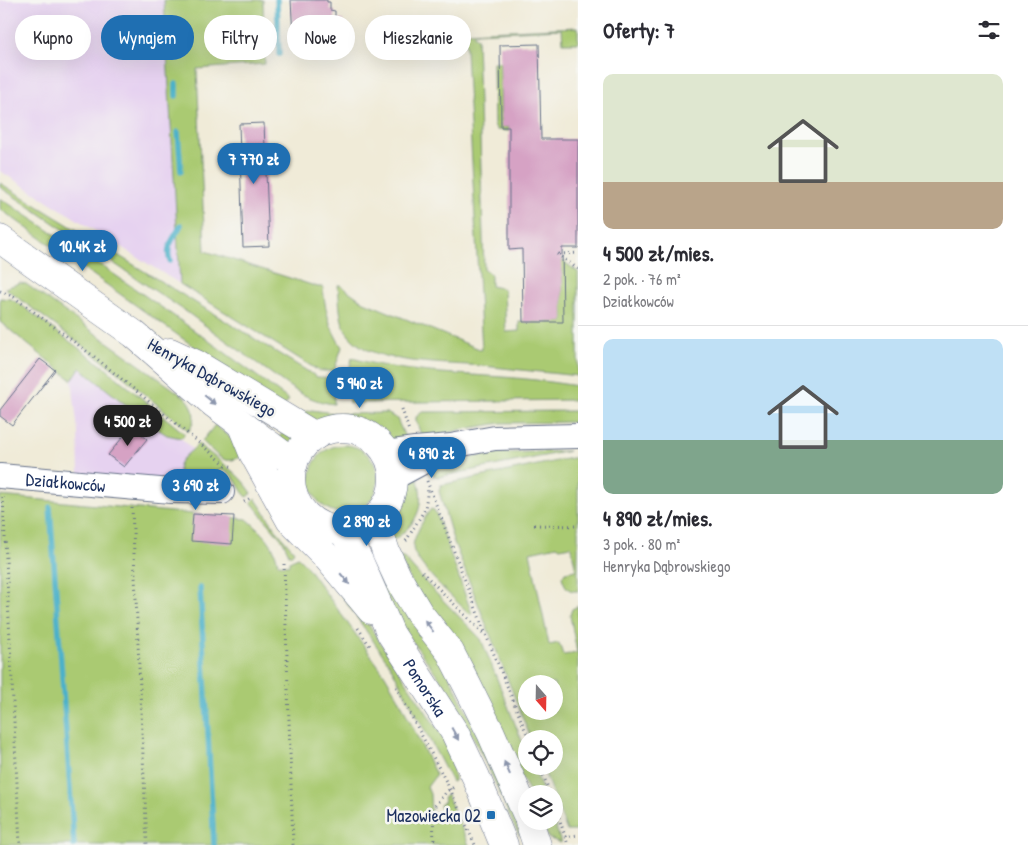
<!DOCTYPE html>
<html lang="pl">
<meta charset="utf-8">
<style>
body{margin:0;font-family:"Patrick Hand",sans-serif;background:#f2f2f3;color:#2b2b33;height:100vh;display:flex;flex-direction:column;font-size:19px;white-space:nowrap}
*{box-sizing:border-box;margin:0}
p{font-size:16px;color:#7c7c81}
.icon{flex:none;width:28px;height:28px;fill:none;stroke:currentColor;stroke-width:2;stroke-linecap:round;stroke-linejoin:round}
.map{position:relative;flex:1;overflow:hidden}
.details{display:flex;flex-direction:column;background:#fff;width:450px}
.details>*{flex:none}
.top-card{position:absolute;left:15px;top:15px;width:475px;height:45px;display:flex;gap:10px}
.needle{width:32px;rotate:160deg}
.controls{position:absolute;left:518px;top:675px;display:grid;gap:10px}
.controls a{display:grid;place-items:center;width:45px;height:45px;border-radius:50%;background:#fff;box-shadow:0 5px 20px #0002;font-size:25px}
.price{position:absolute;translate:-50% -42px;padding:0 11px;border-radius:18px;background:#1f6fb2;color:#fff;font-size:16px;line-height:32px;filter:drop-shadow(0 1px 2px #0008)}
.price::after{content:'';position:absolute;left:50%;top:30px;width:15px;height:11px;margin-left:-8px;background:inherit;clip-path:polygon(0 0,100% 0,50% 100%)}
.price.on{background:#222;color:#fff}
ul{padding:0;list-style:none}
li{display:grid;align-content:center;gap:10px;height:265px;padding:0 25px}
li+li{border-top:1px solid #e1e1e2}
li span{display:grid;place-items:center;height:155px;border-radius:10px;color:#555}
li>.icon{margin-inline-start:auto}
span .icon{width:90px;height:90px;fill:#fffc;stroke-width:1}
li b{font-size:21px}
h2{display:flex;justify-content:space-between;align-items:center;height:60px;padding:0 25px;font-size:21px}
.tag{padding:0 18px;border-radius:22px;background:#fff;box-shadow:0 5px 20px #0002;font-size:18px;line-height:45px}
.tag.on{background:#1f6fb2;color:#fff}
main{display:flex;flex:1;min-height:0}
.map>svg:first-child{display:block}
.built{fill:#e6d2f0}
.green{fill:#aaca72;stroke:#627c68;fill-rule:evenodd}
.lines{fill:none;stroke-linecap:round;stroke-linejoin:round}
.stream{stroke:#4bb1c9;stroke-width:5.5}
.building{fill:#d6a2c4}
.minor-casing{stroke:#667189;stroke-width:26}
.major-casing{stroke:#667189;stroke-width:29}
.path{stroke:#667189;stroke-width:3;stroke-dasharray:1 4;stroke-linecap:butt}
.minor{stroke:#fff;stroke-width:24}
.major{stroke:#fff;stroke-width:28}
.oneway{fill:#8d97ae}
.poi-dot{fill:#1f6fb2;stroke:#f6f6f2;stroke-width:2}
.labels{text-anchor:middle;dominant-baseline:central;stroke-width:5;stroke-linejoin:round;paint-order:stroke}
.street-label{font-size:18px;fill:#1b2f5e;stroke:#f6f6f2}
.poi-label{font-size:18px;fill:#1b2f5e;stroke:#f6f6f2;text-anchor:end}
</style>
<main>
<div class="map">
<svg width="578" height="845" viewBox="0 0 578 845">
<rect width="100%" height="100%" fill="#f6f6f2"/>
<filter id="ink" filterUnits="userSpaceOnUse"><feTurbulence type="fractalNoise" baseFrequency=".02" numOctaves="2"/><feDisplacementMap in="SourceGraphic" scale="10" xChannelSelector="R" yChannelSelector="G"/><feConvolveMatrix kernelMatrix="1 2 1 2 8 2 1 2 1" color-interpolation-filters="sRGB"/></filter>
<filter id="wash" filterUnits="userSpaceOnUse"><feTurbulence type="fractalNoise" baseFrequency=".0096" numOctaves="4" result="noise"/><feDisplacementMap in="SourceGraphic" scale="20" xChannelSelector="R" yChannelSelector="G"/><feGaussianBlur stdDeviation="1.12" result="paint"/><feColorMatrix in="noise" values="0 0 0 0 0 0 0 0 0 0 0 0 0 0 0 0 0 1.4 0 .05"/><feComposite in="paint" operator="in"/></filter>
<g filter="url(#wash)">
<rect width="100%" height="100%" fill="#f0ebd8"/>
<!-- built -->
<path class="built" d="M0,0H164L180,284L0,171Z
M80,368L151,425L167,435L180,437L193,450L181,460L186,482L79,475L78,432L72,380Z"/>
<!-- green -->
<path class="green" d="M164,0H263L265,64L197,69L205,251L318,287H323C325,309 329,328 342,347L334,371H319L180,284Z
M578,27V43H563L562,29L474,33V36L477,38L484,269L491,275V286L501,288L504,290L506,332L519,331V322H563L562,270L556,256L578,272V376C546,373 515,369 483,366C449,363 376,365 352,339C338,325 340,303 338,285H340L364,302L482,350L465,32Z
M493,62H500L501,127H509V131L497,130L494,125Z
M0,183L317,377L334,378V404C316,402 302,395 287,385L188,313L0,187Z
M0,198C98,262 195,329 289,400L282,409L0,209Z
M20,283L26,284L186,398C196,408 196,422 188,432L187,429L115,370L5,288Z
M0,298L11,299L21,305L104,367L185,434L181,438L167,435L151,425L80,368L72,380L0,322Z
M352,358C412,376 474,373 536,380C550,382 564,384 578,386V400L349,403L347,379Z
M312,410L340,414L387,413L397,419L408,444L391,442L369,429L358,425L337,423L323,426L301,413Z
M578,411V422L501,423L459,430L423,441L416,420V417L422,412Z
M215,425L237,443L246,453C224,469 219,456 202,441Z
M286,429L300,441L293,451L276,441Z
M198,444C217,459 239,473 252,493L247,497C236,487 236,470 218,470L204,480L186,482C168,463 187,457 198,444Z
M310 479a34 34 0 1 1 68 0a34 34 0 1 1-68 0Z
M569,451L438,477L433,475L432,468L464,459L495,453Z
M571,458H578V591C567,592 565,586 562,577L565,572L576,570L571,546L560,548L557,546L530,552L549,645L559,643L563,655L577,653L570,615L572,609L578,606V831H567L542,766H554V739H531L453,540L439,491L441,485ZM526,684H554V711H526Z
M416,475C428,505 416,528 388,543C388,535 387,526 388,519C391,503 405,485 416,475Z
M0,496L247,519C264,534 274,542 278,564L289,565V561L298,557L305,564L385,675L399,699L436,775L427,787L430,794L431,813L441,812L440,805L444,802L443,798L447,795L469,845H0Z
M255,498L277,531L294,551L290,556L283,541L251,502Z
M431,509L434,510L436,513L472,614H470C457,602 413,562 413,547C413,538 425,516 431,509Z
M399,556L405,559L428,585L481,639L526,751V766H533L544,794H531L419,600Z
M385,562L433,643L512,802L520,836L513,824L497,786L454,698L402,627L370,569Z
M341,583L442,736C448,749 455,766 454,781L452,782L390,665L339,592Z
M541,821H554L561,843L548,838Z"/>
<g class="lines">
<!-- stream -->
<path class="stream" d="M277,0L279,54
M176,84V96
M178,132L181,171
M170,261C165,246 174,239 181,225
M50,507L74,845
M200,587L214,845"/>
</g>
<g id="blocks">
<!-- building -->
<path class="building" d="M291,0H327V2H330V10L335,11V20H343L344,35L293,37Z
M539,44L541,139H578V248H562L563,322H523L522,249L509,250V127H501L500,45Z
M264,123L269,246L243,247L239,124Z
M40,359L55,370L12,425L0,416V410Z
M132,426L147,439L124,467L108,455Z
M193,514L234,516L232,544L191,541Z"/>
</g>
</g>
<g filter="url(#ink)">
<use href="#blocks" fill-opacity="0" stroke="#667189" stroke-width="1"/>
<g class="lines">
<!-- minor casing -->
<g class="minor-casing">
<g id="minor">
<path d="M386,453L415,449L451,446L495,438L578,436"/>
<path id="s1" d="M0,476L171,491L222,492"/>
<path d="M393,478L443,451"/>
</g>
</g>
<!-- major casing -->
<g class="major-casing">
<g id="major">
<path d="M0,239L134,334L213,403L294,463"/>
<path d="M170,352L196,364L315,436"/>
<path d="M242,426L253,453L290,520L325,555L371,610"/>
<circle cx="342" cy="479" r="51"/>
<path d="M375,519L386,552L398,578L419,613L450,652L467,685L491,733L526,813"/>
<path id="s2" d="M343,530L360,563L391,634L455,733L476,777L504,845"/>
<path d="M529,821L537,845"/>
</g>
</g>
<!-- path -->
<path class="path" d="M557,254L578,269
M559,254L578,253
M0,291L14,297L96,358L226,465L234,467
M402,409L409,431
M427,481L486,635L529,739
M3,497L20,845
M244,502L252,497
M132,508L147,845
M534,525L578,526
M406,541L425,509L428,488
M284,564L293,845
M422,572L483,633
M358,628L370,646
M396,687L450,789L475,845
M540,766L550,794
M554,803L568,845
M565,837L578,835
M434,845L433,808L447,791L456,786"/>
<!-- minor -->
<use href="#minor" class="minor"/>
<!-- major -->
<use href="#major" class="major"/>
</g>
<!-- one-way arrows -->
<defs><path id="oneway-solid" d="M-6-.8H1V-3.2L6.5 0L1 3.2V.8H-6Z" transform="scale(1.25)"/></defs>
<g class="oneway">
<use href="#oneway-solid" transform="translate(210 400) rotate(40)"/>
<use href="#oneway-solid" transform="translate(345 579) rotate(50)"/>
<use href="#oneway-solid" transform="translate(429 626) rotate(-127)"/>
<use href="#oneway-solid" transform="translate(455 734) rotate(61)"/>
<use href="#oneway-solid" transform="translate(507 768) rotate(-114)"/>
</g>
</g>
<!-- markers -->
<rect class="poi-dot" x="486" y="810" width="10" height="10" rx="2.5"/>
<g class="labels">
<!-- street labels -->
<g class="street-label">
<text transform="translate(212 377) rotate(29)">Henryka Dąbrowskiego</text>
<text stroke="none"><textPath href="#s1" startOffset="66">Działkowców</textPath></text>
<text stroke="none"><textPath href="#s2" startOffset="178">Pomorska</textPath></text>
</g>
<!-- poi labels -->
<g class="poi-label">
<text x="481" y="815">Mazowiecka 02</text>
</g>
</g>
</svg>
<div class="controls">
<a><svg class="needle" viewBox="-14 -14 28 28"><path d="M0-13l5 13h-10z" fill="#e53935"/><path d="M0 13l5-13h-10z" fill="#7c7c81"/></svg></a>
<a><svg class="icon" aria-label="locate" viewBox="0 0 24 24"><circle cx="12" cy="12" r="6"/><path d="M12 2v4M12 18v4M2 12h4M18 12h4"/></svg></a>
<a><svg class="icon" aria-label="layers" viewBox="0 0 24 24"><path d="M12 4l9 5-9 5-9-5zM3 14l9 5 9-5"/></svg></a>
</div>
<b class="price" style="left:254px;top:185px">7 770 zł</b>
<b class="price" style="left:83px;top:272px">10.4K zł</b>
<b class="price" style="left:360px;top:409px">5 940 zł</b>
<b class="price on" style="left:128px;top:447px">4 500 zł</b>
<b class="price" style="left:432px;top:479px">4 890 zł</b>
<b class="price" style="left:196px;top:511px">3 690 zł</b>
<b class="price" style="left:367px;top:547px">2 890 zł</b>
<div class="top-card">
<a class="tag">Kupno</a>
<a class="tag on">Wynajem</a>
<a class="tag">Filtry</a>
<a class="tag">Nowe</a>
<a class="tag">Mieszkanie</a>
</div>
</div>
<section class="details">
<h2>Oferty: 7<svg class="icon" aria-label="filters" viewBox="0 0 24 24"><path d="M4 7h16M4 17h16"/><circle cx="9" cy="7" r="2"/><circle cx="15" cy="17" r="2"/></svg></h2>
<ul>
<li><span style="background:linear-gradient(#dfe7d0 70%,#b9a48a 0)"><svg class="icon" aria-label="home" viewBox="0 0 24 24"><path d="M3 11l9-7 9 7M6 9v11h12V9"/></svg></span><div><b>4 500 zł/mies.</b><p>2 pok. · 76 m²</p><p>Działkowców</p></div></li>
<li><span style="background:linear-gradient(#bfe0f5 65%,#7fa58c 0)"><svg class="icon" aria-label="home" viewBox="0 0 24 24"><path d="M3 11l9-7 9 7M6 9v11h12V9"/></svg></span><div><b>4 890 zł/mies.</b><p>3 pok. · 80 m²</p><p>Henryka Dąbrowskiego</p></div></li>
</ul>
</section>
</main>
